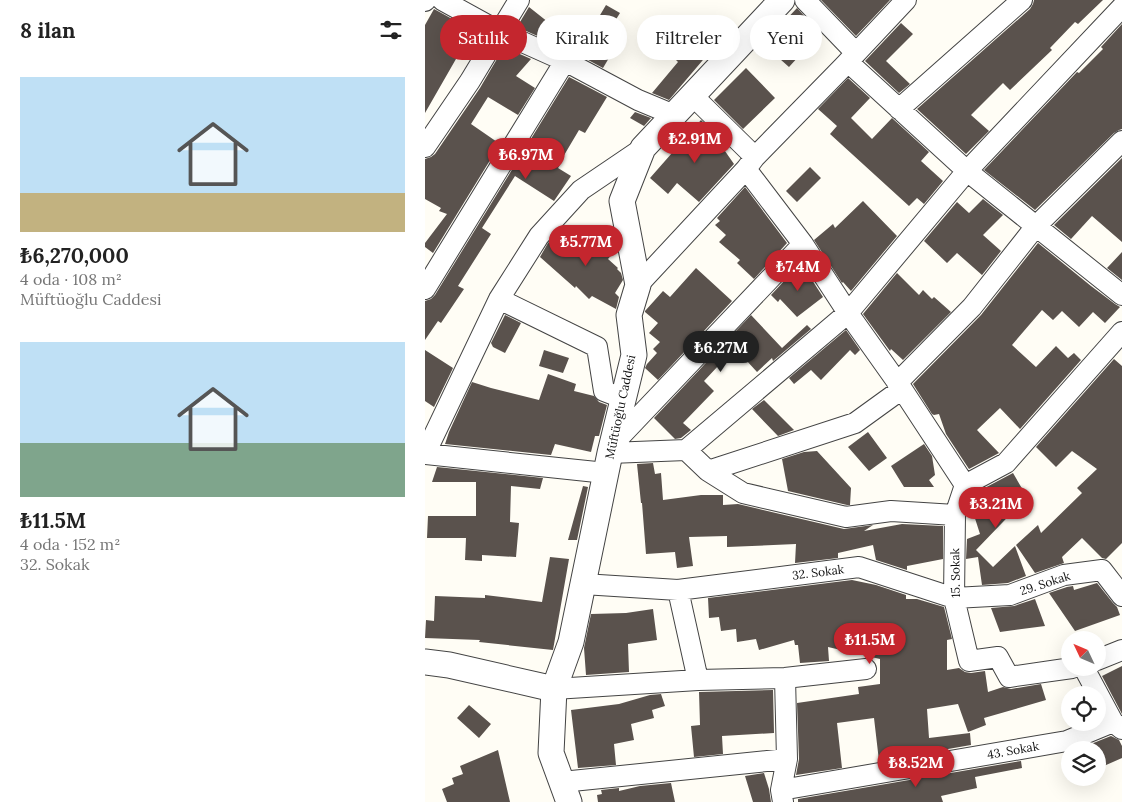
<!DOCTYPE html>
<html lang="tr">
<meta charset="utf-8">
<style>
body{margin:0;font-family:Lora,serif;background:#f2f2f2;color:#222;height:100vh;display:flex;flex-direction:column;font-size:19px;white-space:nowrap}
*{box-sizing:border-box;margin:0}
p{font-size:16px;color:#767676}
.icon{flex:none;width:28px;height:28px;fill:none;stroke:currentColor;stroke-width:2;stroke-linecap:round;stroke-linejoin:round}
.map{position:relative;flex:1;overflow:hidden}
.drawer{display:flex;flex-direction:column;background:#fff;width:425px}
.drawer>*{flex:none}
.top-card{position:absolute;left:15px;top:15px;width:475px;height:45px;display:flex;gap:10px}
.needle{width:32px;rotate:314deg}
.buttons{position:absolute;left:636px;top:631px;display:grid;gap:10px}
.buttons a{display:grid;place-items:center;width:45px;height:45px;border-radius:50%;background:#fff;box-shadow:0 5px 20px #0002;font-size:25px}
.price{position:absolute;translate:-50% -42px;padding:0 11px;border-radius:18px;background:#c4262e;color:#fff;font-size:16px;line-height:32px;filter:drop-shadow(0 1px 2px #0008)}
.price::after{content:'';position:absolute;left:50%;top:30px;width:15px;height:11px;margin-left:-8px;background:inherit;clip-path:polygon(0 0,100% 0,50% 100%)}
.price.on{background:#222;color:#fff}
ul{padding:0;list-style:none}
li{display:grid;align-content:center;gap:10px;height:265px;padding:0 20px}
li span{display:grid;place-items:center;height:155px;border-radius:0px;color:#555}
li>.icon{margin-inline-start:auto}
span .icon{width:90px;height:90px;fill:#fffc;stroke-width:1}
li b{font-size:21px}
h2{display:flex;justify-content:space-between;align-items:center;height:60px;padding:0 20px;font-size:21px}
.chip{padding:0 18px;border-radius:22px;background:#fff;box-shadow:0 5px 20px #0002;font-size:18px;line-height:45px}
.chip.on{background:#c4262e;color:#fff}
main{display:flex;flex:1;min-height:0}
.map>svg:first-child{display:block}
.building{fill:#5a524d}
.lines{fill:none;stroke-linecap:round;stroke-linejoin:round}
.minor-casing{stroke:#444;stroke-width:22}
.tertiary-casing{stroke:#444;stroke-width:27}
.minor{stroke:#fff;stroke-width:20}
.tertiary{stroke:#fff;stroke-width:25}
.labels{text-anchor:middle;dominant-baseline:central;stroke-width:5;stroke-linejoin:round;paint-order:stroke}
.street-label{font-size:12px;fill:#111;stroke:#fff}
</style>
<main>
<section class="drawer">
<h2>8 ilan<svg class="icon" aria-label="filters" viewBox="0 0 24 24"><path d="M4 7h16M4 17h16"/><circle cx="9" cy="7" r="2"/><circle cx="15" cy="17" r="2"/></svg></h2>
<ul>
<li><span style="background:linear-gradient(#bfe0f5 75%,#c2b280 0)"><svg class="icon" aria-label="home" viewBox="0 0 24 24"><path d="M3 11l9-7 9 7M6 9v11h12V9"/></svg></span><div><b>₺6,270,000</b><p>4 oda · 108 m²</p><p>Müftüoğlu Caddesi</p></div></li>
<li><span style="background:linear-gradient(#bfe0f5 65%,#7fa58c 0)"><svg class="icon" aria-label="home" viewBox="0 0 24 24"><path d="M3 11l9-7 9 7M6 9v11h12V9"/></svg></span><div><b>₺11.5M</b><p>4 oda · 152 m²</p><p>32. Sokak</p></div></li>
</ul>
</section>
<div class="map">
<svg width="697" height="802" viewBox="0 0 697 802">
<rect width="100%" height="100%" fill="#fffdf5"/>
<!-- building -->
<path class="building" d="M396,0H465L431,36Z
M609,0H678L653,24L650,22L625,48L627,50L585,90L578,83L546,115L564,131L541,154L492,109L605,9L608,4Z
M181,5L195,13L185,29L197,36L178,68L152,54Z
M104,7L133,30L124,41L92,27Z
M372,8L395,33L364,67L338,44Z
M9,9L40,26L27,48L35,52L0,113V25Z
M476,23L488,34L461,61L485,84L474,93L440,61Z
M697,24V129L694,130L689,133L610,210L559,170L652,72L654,73L678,49L676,47Z
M278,25L294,41L244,100L227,93L253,62L249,58Z
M79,47L106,59L91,76L110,88L93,115L63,97L46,124L75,144L8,253L0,247V243L22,214L14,211L16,208L0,199V159L6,157L10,154L55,88Z
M321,68L350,98L318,129L289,100Z
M144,77L182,97L160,133L154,130L138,157L139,158L133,168L146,176L129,201L90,176L57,228L66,234L33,286L39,289L16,323L13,321L0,340V301L6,299L10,295Z
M423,78L445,98L426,118L447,139L467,118L504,152L496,161L518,181L499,204L492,198L484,206L405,134L412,126L393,109Z
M210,112L226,118L219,126L205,118Z
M276,120L295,139L293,141L309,164L274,202L252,183L243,194L225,178Z
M697,158V242L667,216L646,239L629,225Z
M385,167L396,178L372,202L361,191Z
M320,187L362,243L329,279L312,263L315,260L294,242L301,235L290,225L295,221L292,218Z
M558,199L578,215L558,235L576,251L557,275L532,253L522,263L499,241L532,202L544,213Z
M438,201L472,236L426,291L418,282L417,283L389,240L408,224L410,228Z
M137,229L163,255L182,234L191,250L183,259L193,268L192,269L196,273L198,280L190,293L194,297L191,309L167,296L164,299L151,286L150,288L115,257L123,243Z
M613,243L666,286L690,304L695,307L680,323L668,312L654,327L637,311L628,320L617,310L587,345L611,367L631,346L643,358L649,353L656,360L595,429L575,408L552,430L574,453L544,469L521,434L514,414L509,415L507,414L488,384L556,315Z
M697,252V280L682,268Z
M376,263L398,297L372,317L355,299L353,302L346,295Z
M271,268L307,301L233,380L220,368L222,364L232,353L228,349L235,342L224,333L233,323L220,312V311L238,291L245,297Z
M472,273L494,295L498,290L507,299L509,297L526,312L478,360L466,349L465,351L438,314Z
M80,315L96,323L80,353L68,347L66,343Z
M326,315L357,348L382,325L386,329L348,361L347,358L332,372L310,348L279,381L289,391L258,423L266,430L256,438L250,439L229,418Z
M421,330L435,350L430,355L425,350L396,380L386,370L369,384L364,378Z
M0,350L28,368L9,407L0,401Z
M119,350L144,358L138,373L114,366Z
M689,359L697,366V543L681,559L677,558L657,538L637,557L639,563L610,573L591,545L613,525L616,533L657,493L652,488L672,469L647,451L631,467L611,447Z
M123,374L151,384L149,391L169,396L174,402L182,405L174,436H170L166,452L130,444L126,455L20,444L24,432L47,382L66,388L114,400Z
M339,400L369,430L353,436L327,409Z
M443,432L462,458L444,471L423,447Z
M499,444L507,456L510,475L504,480L509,487H479L466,466Z
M392,451L426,488L425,505H422L363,491L357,459L379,452Z
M228,463L230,474L236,473L238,500L276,495H298V505L313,504L419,529L448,525L439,531L477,524L518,526V559L482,566V570L451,560L448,545L413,553V558L370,563L371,544L302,547V536L264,537L268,566L252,568L250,552L221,554L217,503H216L212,464Z
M12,467L118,478L115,489L86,486L85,522L94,523L91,557L57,555V561L40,560L41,538H2L3,516H51V482H7Z
M588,473L602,497L551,550L568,567L590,546L601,576L583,583L557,585L553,557L541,559L542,539L555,534L546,506L549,495L554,494V491Z
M158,486L163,487L152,540H143Z
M125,557L144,559L128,650L54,642L55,640L0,638L1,620L9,621L10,596L60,598V595L117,602Z
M427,580L451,585L481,595V599H492L519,607L527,639L522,640V670L534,668L540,672L546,673L560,671L563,692L578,687L586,689L616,684L621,700L559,718L561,725L543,732L533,704L502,709L504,738L545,733L546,745L454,761L449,718L412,723L417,768L371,775L374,759L372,703L434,694L433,687L455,684V659L403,647L404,661L375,663L373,645H370L369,640L334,650L331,639L312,642L311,629L296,631L294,617L284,618L283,598Z
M672,583L688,603L692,607L695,615L650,631L624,593L642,587L648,586L649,590Z
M610,599L620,626L575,632L566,608L589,606Z
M228,609L232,640L203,644L204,672L161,675L159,648L166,614L201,613Z
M697,666V714L677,676Z
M348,690L349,733L297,736L298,754L269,757L266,726L275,725L274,692Z
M236,694L240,706L227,710L229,718L206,724L209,740L189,744L191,765L153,768L146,710L194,704L225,695Z
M44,705L66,724L54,738L32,718Z
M686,736L694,740L697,746V758L672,769V750H651Z
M73,750L85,802H22L17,789L29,784L27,778L38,774L35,766Z
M596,761L597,768L550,777L552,788L516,796L518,802H373V799Z
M339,773L344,789L346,802H328L320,776Z
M246,783L250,802H173L172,795L177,794L176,790L194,788V791L215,786Z"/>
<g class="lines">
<!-- minor casing -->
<g class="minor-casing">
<path id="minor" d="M17,0L75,32L140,61L213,100L249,115
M380,0L431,53
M0,1L1,0
M423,62L542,171L697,295
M268,96L330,157
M474,109L597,0
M0,147L45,81L94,0
M321,169L378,244L423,313L477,389L540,485L581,463L697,332
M213,285L321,169L330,157L418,67L481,0
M0,289L140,61
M74,299L172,347L179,391L197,398
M472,383L547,307L611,226L697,141
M477,389L430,423L283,471L261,450L423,313L542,171L697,7
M187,445L378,244
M185,453L261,450
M0,454L74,299L114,236L156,190L218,148
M0,454L181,473
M283,471L318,493L421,517L466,511L530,515
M540,485L530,515L529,598L544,661L573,657L584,677L647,668
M158,584L253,590L273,680
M253,590L434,567L529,598L585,595L639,575L677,570L697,596
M672,660L697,650
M659,668L688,722
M360,678L362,759
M129,689L273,680L360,678L441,669
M137,782L362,759L356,790L358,802
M356,790L642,741L688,722L697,729"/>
</g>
<!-- tertiary casing -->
<g class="tertiary-casing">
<path id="tertiary" d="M0,662L24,665L129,689L126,753L144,802
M129,689L146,642L185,453L209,355L204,315L213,285L197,201L218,148L357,0"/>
</g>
<!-- minor -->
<use href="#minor" class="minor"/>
<!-- tertiary -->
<use href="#tertiary" class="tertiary"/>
</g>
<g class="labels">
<!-- street labels -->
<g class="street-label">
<text transform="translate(195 407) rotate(-78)">Müftüoğlu Caddesi</text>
<text transform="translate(393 572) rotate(-7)">32. Sokak</text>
<text transform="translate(530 573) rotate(-91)">15. Sokak</text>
<text transform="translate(620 583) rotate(-18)">29. Sokak</text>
<text transform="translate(588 750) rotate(-10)">43. Sokak</text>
</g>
</g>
</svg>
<div class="buttons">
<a><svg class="needle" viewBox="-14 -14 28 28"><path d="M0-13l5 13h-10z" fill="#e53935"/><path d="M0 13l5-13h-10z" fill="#767676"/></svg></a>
<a><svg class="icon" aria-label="locate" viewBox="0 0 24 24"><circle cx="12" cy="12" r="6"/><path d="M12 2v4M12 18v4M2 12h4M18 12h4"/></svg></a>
<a><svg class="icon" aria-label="layers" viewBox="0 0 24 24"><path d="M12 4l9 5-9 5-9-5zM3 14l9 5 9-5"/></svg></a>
</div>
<b class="price" style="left:270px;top:164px">₺2.91M</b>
<b class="price" style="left:101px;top:180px">₺6.97M</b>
<b class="price" style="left:161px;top:267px">₺5.77M</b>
<b class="price" style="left:373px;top:292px">₺7.4M</b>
<b class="price on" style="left:296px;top:373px">₺6.27M</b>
<b class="price" style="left:571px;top:529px">₺3.21M</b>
<b class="price" style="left:445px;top:665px">₺11.5M</b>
<b class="price" style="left:491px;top:788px">₺8.52M</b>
<div class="top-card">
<a class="chip on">Satılık</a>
<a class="chip">Kiralık</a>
<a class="chip">Filtreler</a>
<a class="chip">Yeni</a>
</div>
</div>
</main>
